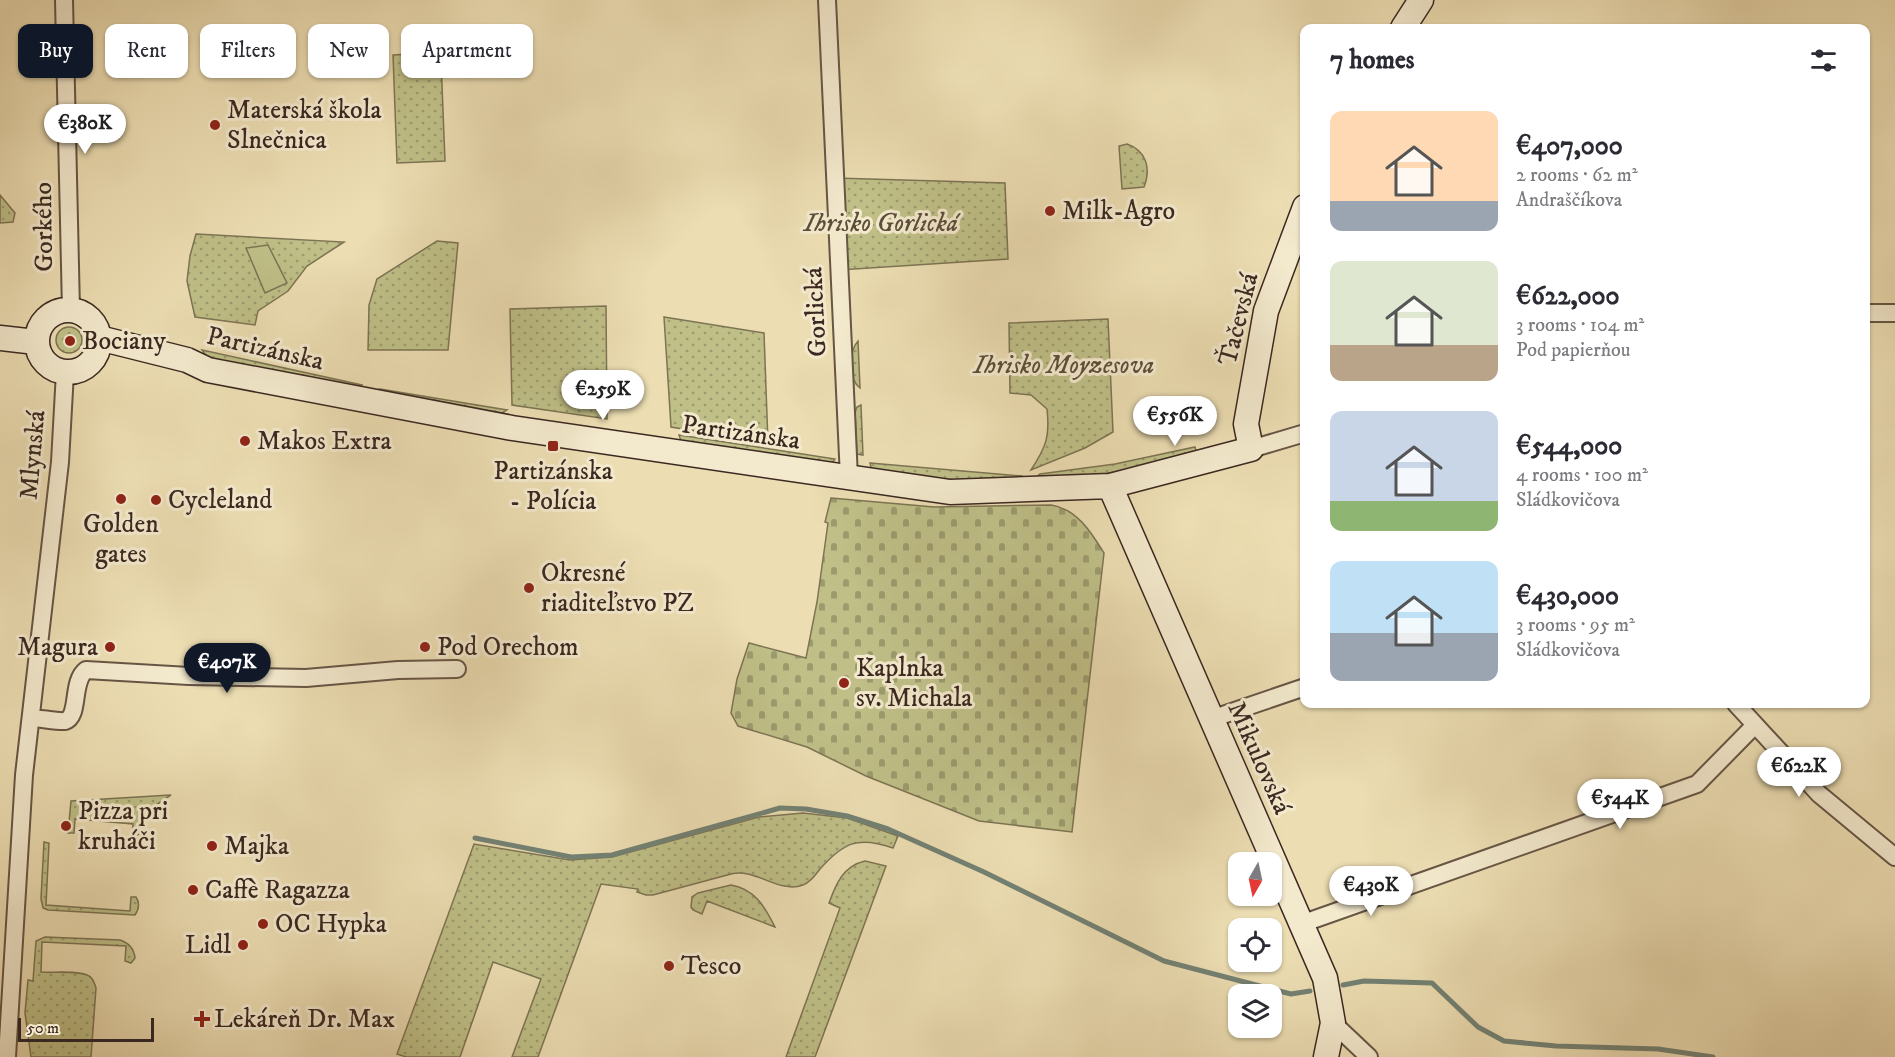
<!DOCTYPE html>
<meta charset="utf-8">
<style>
body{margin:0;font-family:"IM FELL DW Pica",serif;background:#f2f2f3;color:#2b2b33;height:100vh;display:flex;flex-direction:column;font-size:22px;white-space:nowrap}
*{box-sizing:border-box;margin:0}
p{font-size:20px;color:#7c7c81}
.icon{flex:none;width:33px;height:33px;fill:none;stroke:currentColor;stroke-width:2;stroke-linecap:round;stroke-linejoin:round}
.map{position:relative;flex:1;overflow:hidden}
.panel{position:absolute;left:1300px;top:24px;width:570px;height:684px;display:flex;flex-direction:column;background:#fff;border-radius:12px;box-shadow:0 2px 4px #0004}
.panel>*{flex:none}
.banner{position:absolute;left:18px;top:24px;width:570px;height:54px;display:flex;gap:12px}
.needle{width:39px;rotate:189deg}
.controls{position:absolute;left:1228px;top:852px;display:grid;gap:12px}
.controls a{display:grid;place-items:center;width:54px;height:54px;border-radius:12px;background:#fff;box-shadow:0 2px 4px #0004;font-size:30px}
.scale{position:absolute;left:18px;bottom:15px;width:136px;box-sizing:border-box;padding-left:6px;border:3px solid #3b2821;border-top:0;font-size:16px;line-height:21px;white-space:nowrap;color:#3b2821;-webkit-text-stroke:4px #f3e9cd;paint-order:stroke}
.price{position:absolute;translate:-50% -51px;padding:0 14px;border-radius:21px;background:#fff;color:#222;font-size:20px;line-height:39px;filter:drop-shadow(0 2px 3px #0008)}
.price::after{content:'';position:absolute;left:50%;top:36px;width:18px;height:14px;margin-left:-9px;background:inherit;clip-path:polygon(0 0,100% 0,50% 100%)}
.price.on{background:#111827;color:#fff}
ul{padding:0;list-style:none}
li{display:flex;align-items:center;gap:18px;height:150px;padding:0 30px}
li span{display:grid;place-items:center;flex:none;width:168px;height:120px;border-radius:12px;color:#555}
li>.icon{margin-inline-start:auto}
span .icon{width:72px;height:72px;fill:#fffc;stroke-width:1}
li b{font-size:26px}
h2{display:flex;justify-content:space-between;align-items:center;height:72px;padding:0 30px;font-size:26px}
.tag{padding:0 21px;border-radius:12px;background:#fff;box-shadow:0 2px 4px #0004;font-size:21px;line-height:54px}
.tag.on{background:#111827;color:#fff}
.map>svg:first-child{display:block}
.green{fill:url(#green-dots);stroke:#7d7454;stroke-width:1.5}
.cemetery{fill:url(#cemetery-stones);stroke:#7d7454;stroke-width:1.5}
.pitch{fill:#bfbf87;stroke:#7d7454;stroke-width:1.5}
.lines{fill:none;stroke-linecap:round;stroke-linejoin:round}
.stream{stroke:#738173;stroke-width:5}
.street-casing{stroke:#675545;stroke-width:20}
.secondary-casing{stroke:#3b2821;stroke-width:27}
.street{stroke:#f3e9cd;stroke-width:16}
.secondary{stroke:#f3e9cd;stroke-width:24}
.poi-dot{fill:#8f2418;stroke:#f3e9cd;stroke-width:2}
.labels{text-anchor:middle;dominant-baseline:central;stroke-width:6;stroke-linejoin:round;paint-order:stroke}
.poi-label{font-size:26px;fill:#3b2821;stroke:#f3e9cd;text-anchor:start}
.park-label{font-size:26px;font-style:italic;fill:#5c4e3a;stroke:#f3e9cd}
.street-label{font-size:26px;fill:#3b2821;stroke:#f3e9cd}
</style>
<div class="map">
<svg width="1895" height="1057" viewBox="0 0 1895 1057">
<defs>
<pattern id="green-dots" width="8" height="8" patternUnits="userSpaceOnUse" patternTransform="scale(1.5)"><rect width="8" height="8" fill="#bfbf87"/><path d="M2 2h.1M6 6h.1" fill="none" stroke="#9c9b6e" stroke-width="1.8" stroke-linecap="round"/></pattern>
<pattern id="cemetery-stones" width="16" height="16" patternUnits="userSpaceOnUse" patternTransform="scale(1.5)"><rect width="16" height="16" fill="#bfbf87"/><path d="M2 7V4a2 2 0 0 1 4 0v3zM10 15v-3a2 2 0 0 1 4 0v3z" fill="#9c9b6e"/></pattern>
</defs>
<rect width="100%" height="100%" fill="#ecddb2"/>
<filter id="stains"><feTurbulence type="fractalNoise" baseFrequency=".00333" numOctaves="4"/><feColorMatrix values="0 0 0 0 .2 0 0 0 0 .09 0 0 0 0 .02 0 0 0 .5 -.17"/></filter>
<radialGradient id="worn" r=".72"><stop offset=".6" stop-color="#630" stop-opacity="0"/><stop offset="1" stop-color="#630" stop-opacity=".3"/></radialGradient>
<!-- green -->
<path class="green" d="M435,53L441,60L445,161L397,163L393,55Z
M1127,144C1147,151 1151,169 1144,187L1122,189L1119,146Z
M835,178L1005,183L1008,259L839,270Z
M0,195L15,213L13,222L0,223Z
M196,234L344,242L307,266L288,291L258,311L255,325L195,317L187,281L190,256Z
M437,241L458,243L448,350H368L369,305L377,279Z
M606,306L607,419L512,405L510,309Z
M664,317L764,333L768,443L671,427Z
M1108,319L1113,432L1085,448L1031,470C1046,447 1050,437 1047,409L1031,395L1010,393L1009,323Z
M56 340a13 13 0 1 1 26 0a13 13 0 1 1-26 0Z
M858,341L860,388C848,379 849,351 858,341Z
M202,350L362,385L358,389L224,362L207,357Z
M380,389L507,410L499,415L383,393Z
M861,405L863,455L857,454L855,412L857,407Z
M679,435L835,459L831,464L681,441Z
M1195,447L1197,455L1094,476L1036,477L1040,474L1115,464Z
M870,463L1022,476L1021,479L955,480L872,472Z
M171,795C153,806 145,812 142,833L132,837L133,824L75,819L74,833H68L71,801Z
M803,813L847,818L898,836L893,848C858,836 844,842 820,869C815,875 811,882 803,885C779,894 756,868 731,874L653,895H646L637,892L638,889L601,884L538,1057H512L541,979L493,962L460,1057H406L397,1054L474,844L570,860L612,857L759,817Z
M44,842L49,843L46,905L130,911L131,897H136C140,903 139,909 135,915L48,910L43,908L41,899Z
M865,861L886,866L815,1057H786L840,908L829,903C836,884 843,866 865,861Z
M731,885C755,889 765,907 775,927L707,901L702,914L693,910L691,907L692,897L698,893Z
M45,937L120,940C129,943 134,948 135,958L131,963L125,961L126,946L42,942L41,972C52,973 80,970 89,976C94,979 94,983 96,988L91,1057H31L25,1013L28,980L33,981L36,941Z"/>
<!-- cemetery -->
<path class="cemetery" d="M831,498L934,507L1051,505C1077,509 1091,532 1104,553L1072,832L979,821L866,776L807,747L738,726L731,713L737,679L749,643L806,658L817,602L828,523L825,522Z"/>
<!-- pitch -->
<path class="pitch" d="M268,245L287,283L265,293L246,248Z"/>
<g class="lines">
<!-- stream -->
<path class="stream" d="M475,838L571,857L612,855L780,808L806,809L847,816L888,829L984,872L1164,961L1291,994L1310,991
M1343,985L1364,981L1432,983L1478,1027L1504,1041L1556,1046L1658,1049L1713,1057"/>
<!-- street casing -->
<g class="street-casing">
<path id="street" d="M64,0L71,310
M827,0L849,478
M1866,313H1895
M1251,449L1305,433
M1736,704L1819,794L1895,857
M31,718C39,718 59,722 65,721C80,717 71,681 86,670L189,676L306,678L398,670L457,669
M1211,719L1305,687
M1301,924L1697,784L1755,725
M1333,1023L1369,1057
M7,1057L24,775L60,462L65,372"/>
</g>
<!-- secondary casing -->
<g class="secondary-casing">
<path id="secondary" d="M1403,28L1421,0
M37 341a31 31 0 1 1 62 0a31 31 0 1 1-62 0Z
M0,338L36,342
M99,338L187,360L208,370L512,428L950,492L1110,486L1251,449L1246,424L1266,311L1305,207
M1110,486L1325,978L1333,1023L1326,1057"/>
</g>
<!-- street -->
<use href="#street" class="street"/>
<!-- secondary -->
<use href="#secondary" class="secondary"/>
</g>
<!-- markers -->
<g class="poi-dot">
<circle cx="215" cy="125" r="6"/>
<circle cx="1050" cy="211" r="6"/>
<circle cx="70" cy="341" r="6"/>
<circle cx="245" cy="441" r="6"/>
<rect x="547" y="440" width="12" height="12" rx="3"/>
<circle cx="121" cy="499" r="6"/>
<circle cx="156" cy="500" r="6"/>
<circle cx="529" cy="588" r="6"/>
<circle cx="110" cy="647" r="6"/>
<circle cx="425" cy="647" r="6"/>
<circle cx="844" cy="683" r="6"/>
<circle cx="66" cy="826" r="6"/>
<circle cx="212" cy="846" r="6"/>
<circle cx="193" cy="890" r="6"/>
<circle cx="263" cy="924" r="6"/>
<circle cx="243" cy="945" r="6"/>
<circle cx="669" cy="966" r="6"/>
<path d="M199 1010h6v6h6v6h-6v6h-6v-6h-6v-6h6z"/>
</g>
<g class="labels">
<!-- poi labels -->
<g class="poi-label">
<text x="227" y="110">Materská škola<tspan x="227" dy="30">Slnečnica</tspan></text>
<text x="1062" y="211">Milk-Agro</text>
<text x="82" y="341">Bociany</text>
<text x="257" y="441">Makos Extra</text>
<text x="553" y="471" text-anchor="middle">Partizánska<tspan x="553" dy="30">- Polícia</tspan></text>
<text x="168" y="500">Cycleland</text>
<text x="121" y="524" text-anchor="middle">Golden<tspan x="121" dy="30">gates</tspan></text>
<text x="541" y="573">Okresné<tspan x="541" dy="30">riaditeľstvo PZ</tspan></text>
<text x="98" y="647" text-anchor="end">Magura</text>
<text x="437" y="647">Pod Orechom</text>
<text x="856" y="668">Kaplnka<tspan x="856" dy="30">sv. Michala</tspan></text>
<text x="78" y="811">Pizza pri<tspan x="78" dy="30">kruháči</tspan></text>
<text x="224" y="846">Majka</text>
<text x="205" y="890">Caffè Ragazza</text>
<text x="275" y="924">OC Hypka</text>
<text x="231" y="945" text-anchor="end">Lidl</text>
<text x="681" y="966">Tesco</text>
<text x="214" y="1019">Lekáreň Dr. Max</text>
</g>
<!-- park labels -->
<g class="park-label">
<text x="881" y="223">Ihrisko Gorlická</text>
<text x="1064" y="365">Ihrisko Moyzesova</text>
</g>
<!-- street labels -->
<g class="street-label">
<text transform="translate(44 227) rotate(-91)">Gorkého</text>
<text transform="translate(816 312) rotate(-93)">Gorlická</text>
<text transform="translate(1239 319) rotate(-76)">Ťačevská</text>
<text transform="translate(265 349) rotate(13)">Partizánska</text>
<text transform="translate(741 433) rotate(8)">Partizánska</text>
<text transform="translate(33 455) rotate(-85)">Mlynská</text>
<text transform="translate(1259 758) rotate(66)">Mikulovská</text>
</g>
</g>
<rect width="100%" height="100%" filter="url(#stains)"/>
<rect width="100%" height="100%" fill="url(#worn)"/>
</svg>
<div class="controls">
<a><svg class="needle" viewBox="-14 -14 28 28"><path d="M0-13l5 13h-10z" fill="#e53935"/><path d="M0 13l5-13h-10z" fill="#7c7c81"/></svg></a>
<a><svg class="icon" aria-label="locate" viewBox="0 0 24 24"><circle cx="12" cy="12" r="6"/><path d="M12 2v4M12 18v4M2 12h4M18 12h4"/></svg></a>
<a><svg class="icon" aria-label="layers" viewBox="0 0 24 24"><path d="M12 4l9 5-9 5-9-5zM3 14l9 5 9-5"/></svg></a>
</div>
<div class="scale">50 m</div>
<b class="price" style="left:85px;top:155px">€380K</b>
<b class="price" style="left:603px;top:421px">€259K</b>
<b class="price" style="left:1175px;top:447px">€556K</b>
<b class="price on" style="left:227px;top:694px">€407K</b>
<b class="price" style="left:1799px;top:798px">€622K</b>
<b class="price" style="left:1620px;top:830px">€544K</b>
<b class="price" style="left:1371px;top:917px">€430K</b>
<div class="banner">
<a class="tag on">Buy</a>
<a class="tag">Rent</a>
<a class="tag">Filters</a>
<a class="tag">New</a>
<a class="tag">Apartment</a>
</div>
<section class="panel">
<h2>7 homes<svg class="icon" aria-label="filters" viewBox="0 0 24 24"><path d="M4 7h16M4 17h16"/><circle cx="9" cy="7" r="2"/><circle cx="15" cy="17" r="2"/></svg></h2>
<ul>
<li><span style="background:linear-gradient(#ffd9b3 75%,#9aa5b1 0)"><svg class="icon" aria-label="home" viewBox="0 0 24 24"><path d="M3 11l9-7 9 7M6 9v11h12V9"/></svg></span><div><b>€407,000</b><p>2 rooms · 62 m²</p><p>Andraščíkova</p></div></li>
<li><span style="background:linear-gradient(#dfe7d0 70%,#b9a48a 0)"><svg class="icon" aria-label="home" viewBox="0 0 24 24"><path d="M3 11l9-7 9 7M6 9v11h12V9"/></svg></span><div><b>€622,000</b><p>3 rooms · 104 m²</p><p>Pod papierňou</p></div></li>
<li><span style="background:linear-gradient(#c9d6e8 75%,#8fb573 0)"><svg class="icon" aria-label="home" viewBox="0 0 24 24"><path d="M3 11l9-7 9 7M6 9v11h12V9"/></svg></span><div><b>€544,000</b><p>4 rooms · 100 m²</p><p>Sládkovičova</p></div></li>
<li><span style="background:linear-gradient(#bfe0f5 60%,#9aa5b1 0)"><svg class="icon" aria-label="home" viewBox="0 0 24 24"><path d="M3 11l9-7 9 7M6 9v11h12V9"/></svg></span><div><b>€430,000</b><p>3 rooms · 95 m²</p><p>Sládkovičova</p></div></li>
</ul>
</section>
</div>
